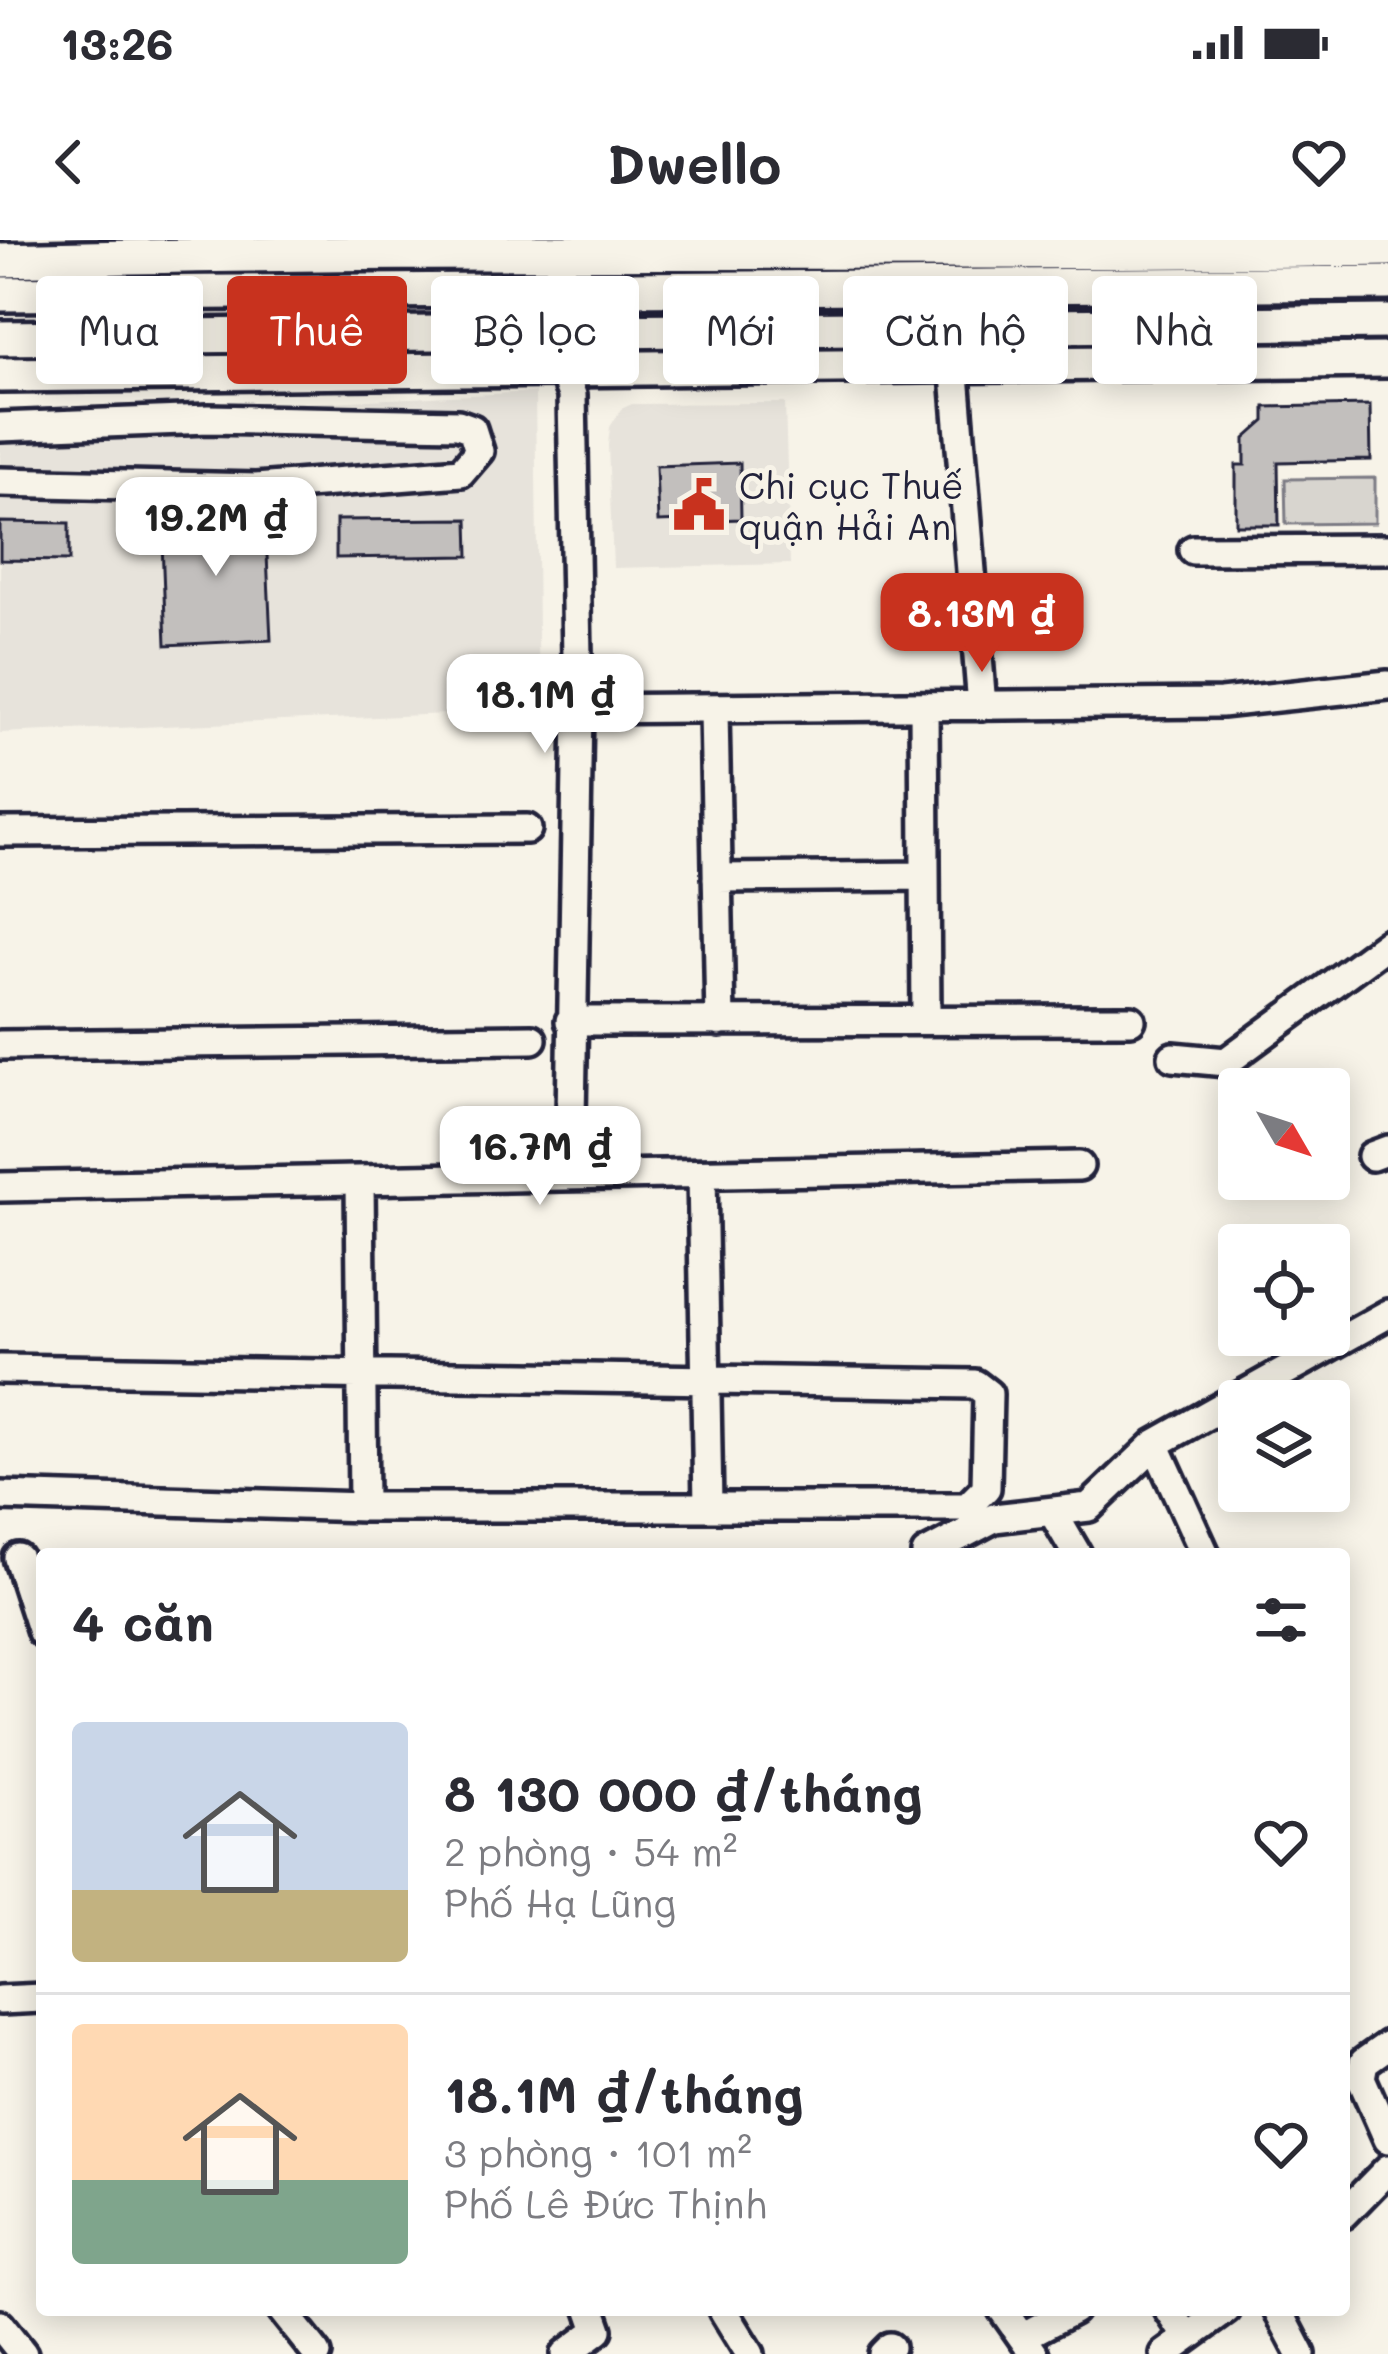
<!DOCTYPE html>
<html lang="vi">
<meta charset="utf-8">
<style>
body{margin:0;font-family:Mali,sans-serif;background:#f7f7f7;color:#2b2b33;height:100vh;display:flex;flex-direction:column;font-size:45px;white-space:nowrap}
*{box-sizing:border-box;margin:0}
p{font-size:39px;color:#7c7c81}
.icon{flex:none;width:66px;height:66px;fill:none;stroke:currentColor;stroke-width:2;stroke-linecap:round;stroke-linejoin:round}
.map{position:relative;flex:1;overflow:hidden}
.details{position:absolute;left:36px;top:1308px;width:1314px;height:768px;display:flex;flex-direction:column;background:#fff;border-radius:12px;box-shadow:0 6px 30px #0003}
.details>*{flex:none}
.top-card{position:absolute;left:36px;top:36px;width:1317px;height:108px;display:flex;gap:24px}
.needle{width:78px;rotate:129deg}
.fabs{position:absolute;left:1218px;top:828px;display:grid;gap:24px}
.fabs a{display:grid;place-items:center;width:132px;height:132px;border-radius:12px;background:#fff;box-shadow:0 6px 30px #0003;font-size:60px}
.price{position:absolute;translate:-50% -102px;padding:0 27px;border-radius:24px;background:#fff;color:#222;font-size:39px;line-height:78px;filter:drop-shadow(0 3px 6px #0008)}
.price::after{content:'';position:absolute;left:50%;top:72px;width:36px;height:27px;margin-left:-18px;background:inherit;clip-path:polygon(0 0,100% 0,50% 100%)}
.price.current{background:#c8321e;color:#fff}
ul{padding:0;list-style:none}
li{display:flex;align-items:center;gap:36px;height:300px;padding:0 36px}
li+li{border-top:3px solid #e1e1e2}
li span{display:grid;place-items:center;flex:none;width:336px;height:240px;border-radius:12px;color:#555}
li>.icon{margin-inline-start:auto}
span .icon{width:144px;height:144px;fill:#fffc;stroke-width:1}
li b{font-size:51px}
h2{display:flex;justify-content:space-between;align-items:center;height:144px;padding:0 36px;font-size:51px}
.chip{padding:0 42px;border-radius:12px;background:#fff;box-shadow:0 6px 30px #0003;font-size:42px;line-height:108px}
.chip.current{background:#c8321e;color:#fff}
.status{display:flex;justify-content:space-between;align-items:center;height:84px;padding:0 60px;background:#fff;direction:ltr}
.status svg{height:33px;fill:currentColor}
header{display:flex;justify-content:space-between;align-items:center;height:156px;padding:0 36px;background:#fff;font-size:54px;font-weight:700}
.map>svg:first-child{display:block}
.built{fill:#e7e3db}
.green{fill:#d8d5cf;stroke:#7d7c85;stroke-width:3}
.building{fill:#c2bfbd;stroke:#22223b;stroke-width:3}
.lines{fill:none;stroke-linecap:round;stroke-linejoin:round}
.minor-casing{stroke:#22223b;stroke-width:36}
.major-casing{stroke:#22223b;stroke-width:42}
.minor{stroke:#f7f3e8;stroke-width:27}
.major{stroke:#f7f3e8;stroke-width:33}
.labels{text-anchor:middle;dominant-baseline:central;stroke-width:10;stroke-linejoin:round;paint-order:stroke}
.poi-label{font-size:36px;fill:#22223b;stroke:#f7f3e8;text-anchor:start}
</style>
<div class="status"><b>13:26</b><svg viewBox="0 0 49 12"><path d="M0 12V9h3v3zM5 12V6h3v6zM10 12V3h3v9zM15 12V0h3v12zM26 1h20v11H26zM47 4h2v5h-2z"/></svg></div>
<header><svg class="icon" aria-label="back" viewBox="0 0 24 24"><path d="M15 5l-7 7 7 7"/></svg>Dwello<svg class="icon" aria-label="heart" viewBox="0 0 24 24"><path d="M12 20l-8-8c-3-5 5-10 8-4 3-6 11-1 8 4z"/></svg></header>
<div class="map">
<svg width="1388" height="2114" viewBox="0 0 1388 2114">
<rect width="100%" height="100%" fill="#f7f3e8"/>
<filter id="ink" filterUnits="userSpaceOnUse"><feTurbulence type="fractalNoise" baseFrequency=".00833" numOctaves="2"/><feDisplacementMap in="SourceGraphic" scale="24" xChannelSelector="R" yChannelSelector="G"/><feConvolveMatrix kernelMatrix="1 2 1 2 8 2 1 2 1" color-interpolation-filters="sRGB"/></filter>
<g filter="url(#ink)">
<!-- built -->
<path class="built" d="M535,152L539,470L0,493V170L206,168Z
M785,163L790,324L613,328L608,205L610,187L621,169L632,164Z"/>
<!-- green -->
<path class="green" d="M1375,238V283L1286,284L1285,239Z"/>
<!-- building -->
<path class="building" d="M1370,165L1371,220L1278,222L1279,285H1236V225H1245V199L1265,181V167Z
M740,223L741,279L658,282L656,226Z
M265,272L271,400L166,405L161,277Z
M468,279L469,316L336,318V280Z
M0,282L69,283V321L0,320Z"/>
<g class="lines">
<!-- minor casing -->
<g class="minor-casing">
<path id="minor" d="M511,94L562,129L572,155L578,469L570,936
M954,122L982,466
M0,187L209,179L458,184L472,189L479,211L461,232L256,248L0,242
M1193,310L1388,309
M924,466L926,780
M578,469L1221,463L1388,445
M714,471L720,782
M0,592L527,589
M717,638L925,636
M570,781L1131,780
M0,805L532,799
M1173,817L1226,822L1388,703
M1372,916L1388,910
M702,934L708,1265
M360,940L363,1267
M0,947L1079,926
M0,1129L975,1144L988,1154L986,1248L967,1267H363L0,1256
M1155,1204L1205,1314
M1053,1273L1077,1314
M926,1314L994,1278L1089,1267L1155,1204L1388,1074
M18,1318L42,1392
M0,1760L42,1758
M1388,1805L1364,1822L1361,1838L1388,1899
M1344,1974L1388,1929
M282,2070L317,2114
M723,2070L750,2114
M1003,2070L1034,2114
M1169,2070L1187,2097
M1278,2070L1301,2114
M0,2085L23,2114
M1022,2097L1073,2070
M566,2114L598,2090L591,2070
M883,2114L890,2107
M1165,2114L1226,2070"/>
</g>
<!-- major casing -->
<g class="major-casing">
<path id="major" d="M0,20C463,7 926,16 1388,9
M0,54L1388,43
M0,98L1388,82
M0,135L1388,120"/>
</g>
<!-- minor -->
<use href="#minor" class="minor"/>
<!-- major -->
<use href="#major" class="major"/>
</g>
</g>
<!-- icons -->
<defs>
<g id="civic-bare" transform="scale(4.14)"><path d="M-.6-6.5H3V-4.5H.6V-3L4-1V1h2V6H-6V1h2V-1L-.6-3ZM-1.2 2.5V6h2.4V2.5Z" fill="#c8321e" stroke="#f7f3e8" stroke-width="2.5" paint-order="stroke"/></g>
</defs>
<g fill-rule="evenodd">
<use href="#civic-bare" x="699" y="265"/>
</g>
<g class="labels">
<!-- poi labels -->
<g class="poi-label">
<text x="739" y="244">Chi cục Thuế<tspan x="739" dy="41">quận Hải An</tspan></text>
</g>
</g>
</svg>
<div class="fabs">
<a><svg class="needle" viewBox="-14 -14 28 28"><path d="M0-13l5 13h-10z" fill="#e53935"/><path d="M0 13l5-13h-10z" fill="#7c7c81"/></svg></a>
<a><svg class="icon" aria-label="locate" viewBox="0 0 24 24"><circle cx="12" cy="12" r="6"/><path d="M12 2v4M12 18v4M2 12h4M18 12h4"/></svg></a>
<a><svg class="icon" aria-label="layers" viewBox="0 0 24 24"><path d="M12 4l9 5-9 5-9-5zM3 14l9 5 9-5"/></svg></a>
</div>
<b class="price" style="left:216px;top:339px">19.2M ₫</b>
<b class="price current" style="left:982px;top:435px">8.13M ₫</b>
<b class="price" style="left:545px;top:516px">18.1M ₫</b>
<b class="price" style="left:540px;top:968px">16.7M ₫</b>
<div class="top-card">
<a class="chip">Mua</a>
<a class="chip current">Thuê</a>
<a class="chip">Bộ lọc</a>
<a class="chip">Mới</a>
<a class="chip">Căn hộ</a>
<a class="chip">Nhà</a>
</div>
<section class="details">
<h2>4 căn<svg class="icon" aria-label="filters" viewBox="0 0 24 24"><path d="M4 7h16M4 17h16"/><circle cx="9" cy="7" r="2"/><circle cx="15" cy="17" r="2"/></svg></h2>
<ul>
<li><span style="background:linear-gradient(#c9d6e8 70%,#c2b280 0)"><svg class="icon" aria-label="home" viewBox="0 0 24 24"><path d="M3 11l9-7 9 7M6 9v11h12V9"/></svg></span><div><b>8 130 000 ₫/tháng</b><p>2 phòng · 54 m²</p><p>Phố Hạ Lũng</p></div><svg class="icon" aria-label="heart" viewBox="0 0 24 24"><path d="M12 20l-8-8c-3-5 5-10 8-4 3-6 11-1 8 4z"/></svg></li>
<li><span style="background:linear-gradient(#ffd9b3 65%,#7fa58c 0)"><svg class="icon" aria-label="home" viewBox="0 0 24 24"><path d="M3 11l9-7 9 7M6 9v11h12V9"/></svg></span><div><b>18.1M ₫/tháng</b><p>3 phòng · 101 m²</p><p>Phố Lê Đức Thịnh</p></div><svg class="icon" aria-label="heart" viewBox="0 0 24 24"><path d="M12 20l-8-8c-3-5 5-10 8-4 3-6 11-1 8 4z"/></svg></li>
</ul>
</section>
</div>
